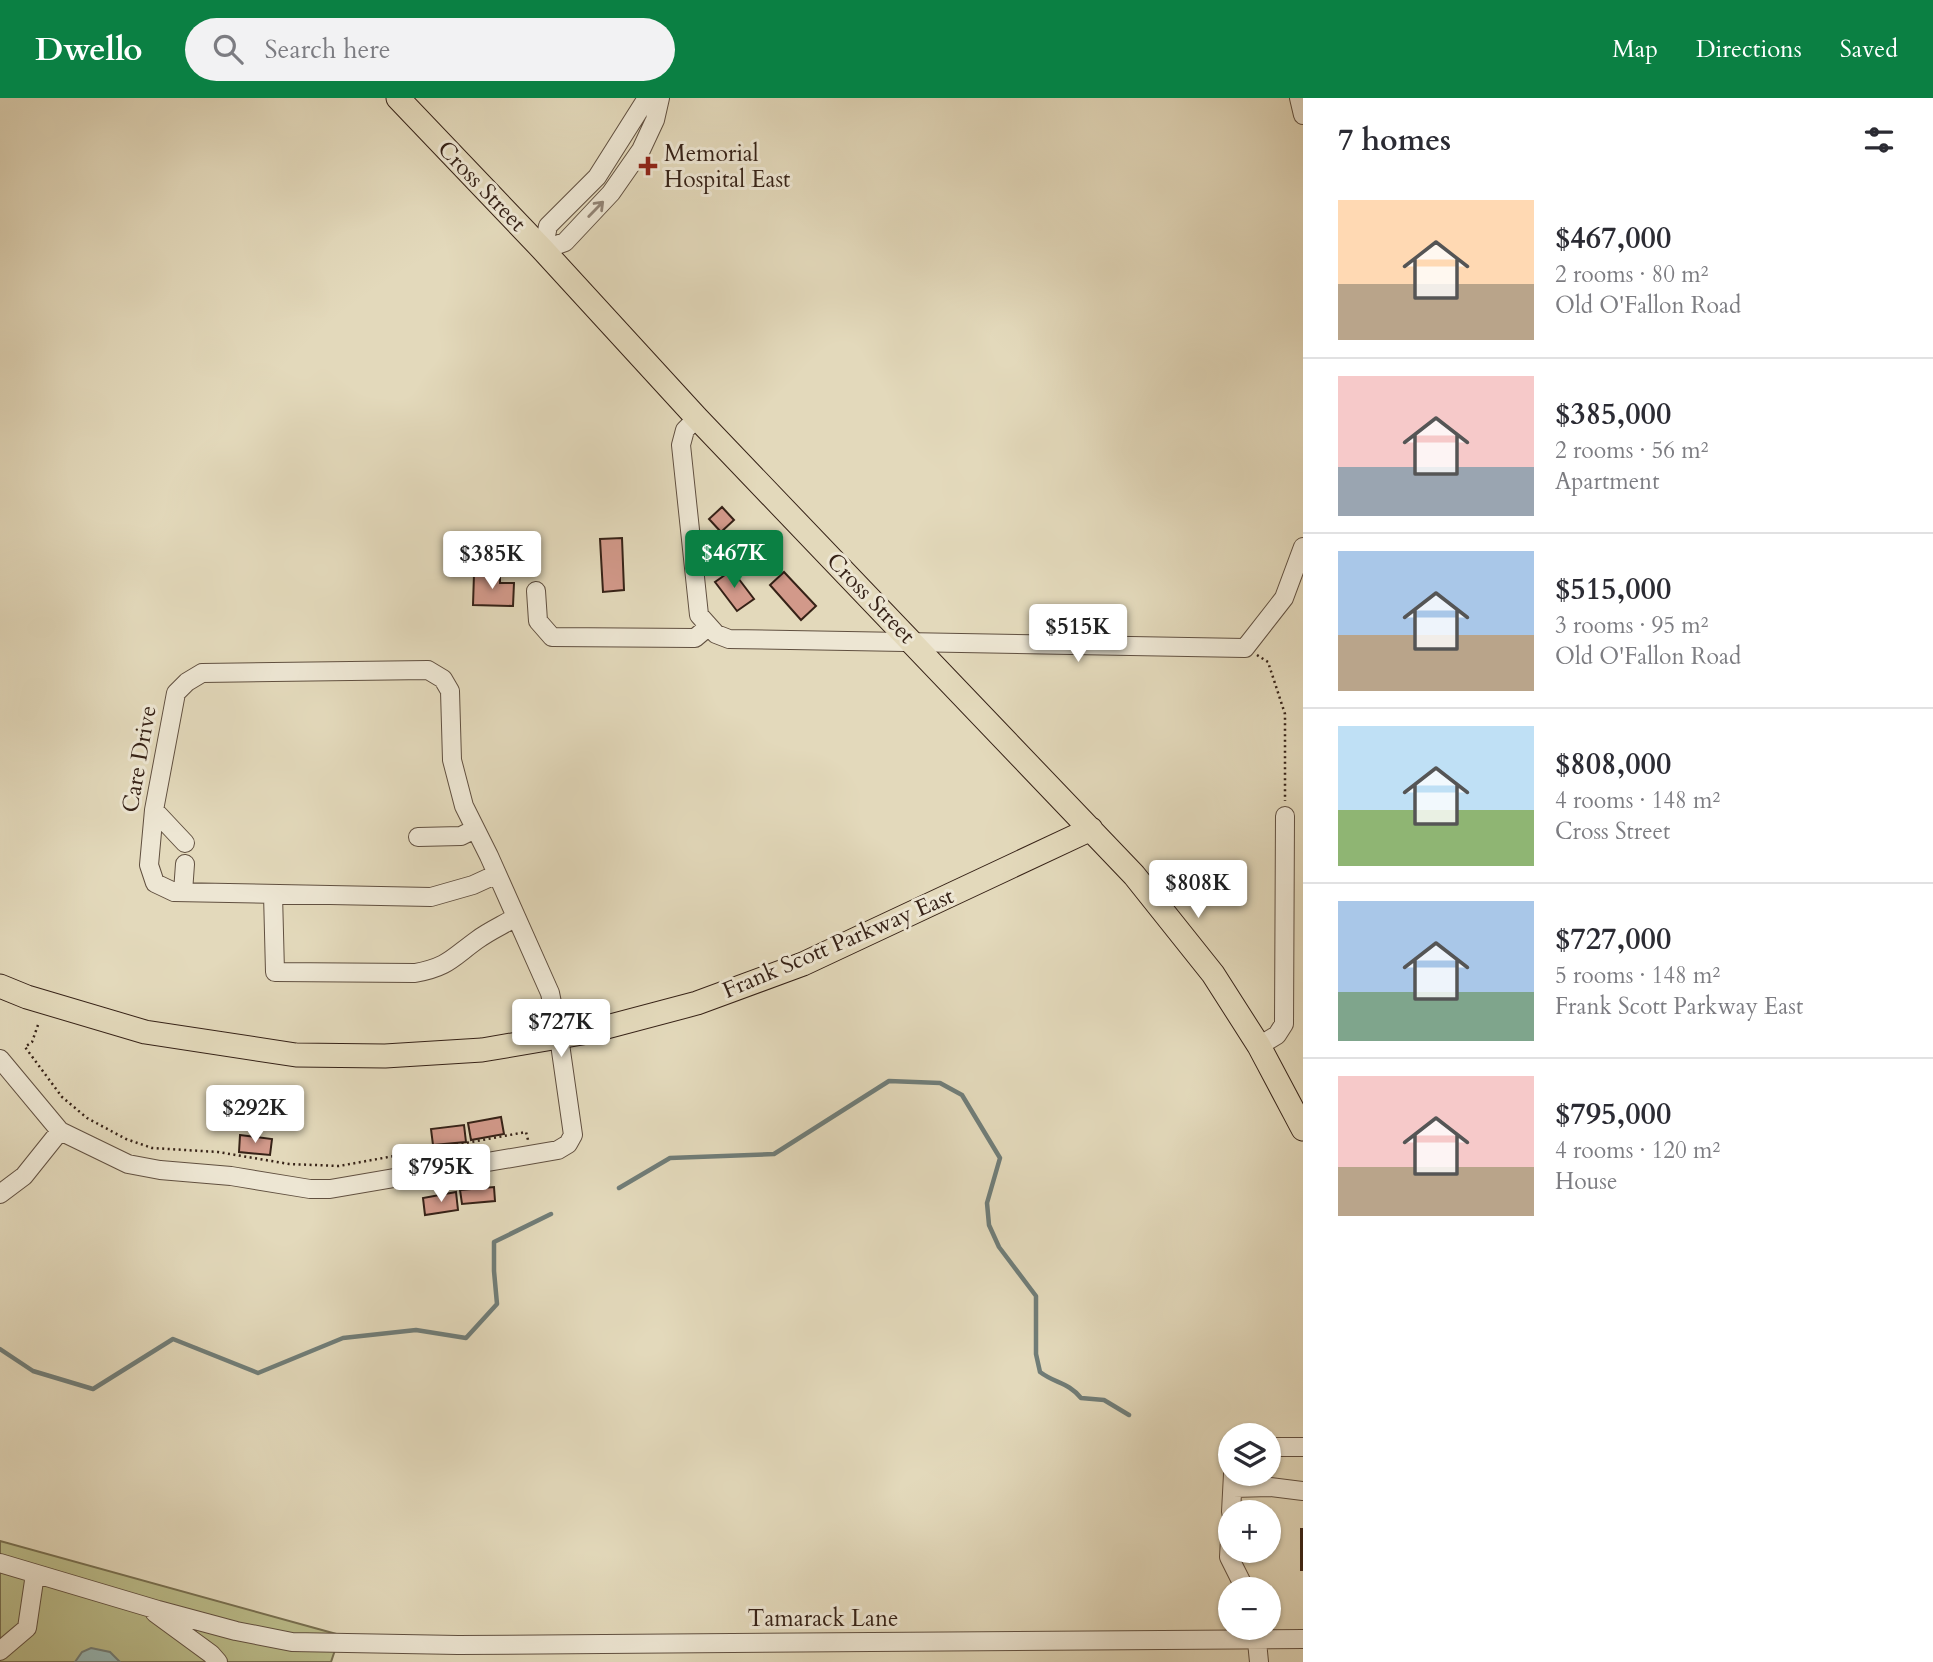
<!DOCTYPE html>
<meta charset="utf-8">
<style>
body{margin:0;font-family:Cardo,serif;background:#f2f2f3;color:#2b2b33;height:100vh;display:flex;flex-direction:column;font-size:26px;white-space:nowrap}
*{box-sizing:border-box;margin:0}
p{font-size:23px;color:#7c7c81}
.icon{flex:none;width:38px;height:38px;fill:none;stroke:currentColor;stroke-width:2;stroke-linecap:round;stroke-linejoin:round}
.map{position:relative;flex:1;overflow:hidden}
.side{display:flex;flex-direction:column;background:#fff;width:630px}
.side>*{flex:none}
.buttons{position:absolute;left:1218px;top:1325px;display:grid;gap:14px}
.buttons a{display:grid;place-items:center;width:63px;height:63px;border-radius:50%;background:#fff;box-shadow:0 2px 5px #0004;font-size:35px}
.price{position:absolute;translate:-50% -60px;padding:0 16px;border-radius:7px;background:#fff;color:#222;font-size:23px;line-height:46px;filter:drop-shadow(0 2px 4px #0008)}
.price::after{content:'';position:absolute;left:50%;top:42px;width:21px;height:16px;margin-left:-10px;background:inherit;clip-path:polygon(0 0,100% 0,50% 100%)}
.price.selected{background:#0b8043;color:#fff}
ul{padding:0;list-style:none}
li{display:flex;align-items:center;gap:21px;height:175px;padding:0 35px}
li+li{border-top:2px solid #e1e1e2}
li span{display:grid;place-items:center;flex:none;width:196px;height:140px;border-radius:0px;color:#555}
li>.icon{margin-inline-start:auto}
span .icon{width:84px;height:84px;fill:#fffc;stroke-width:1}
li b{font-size:30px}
h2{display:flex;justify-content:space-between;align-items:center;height:84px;padding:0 35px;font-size:30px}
header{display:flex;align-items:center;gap:42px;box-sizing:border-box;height:98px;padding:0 35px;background:#0b8043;color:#fff}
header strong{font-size:33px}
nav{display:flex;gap:38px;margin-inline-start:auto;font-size:24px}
.search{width:490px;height:63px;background:#f2f2f3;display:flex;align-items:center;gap:18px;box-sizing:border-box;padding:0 24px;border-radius:38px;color:#7c7c81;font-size:26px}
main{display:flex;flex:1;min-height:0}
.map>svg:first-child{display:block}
.green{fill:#bbbd8b;stroke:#787051;stroke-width:2}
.water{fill:#97b9b8;stroke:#707d78;stroke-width:2}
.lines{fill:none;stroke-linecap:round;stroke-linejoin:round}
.stream{stroke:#707d78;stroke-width:4.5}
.building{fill:#d2998a;stroke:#362217;stroke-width:2}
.minor-casing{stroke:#615040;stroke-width:20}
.major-casing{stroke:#362217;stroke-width:25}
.path{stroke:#362217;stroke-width:2.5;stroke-dasharray:2 3.5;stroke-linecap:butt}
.minor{stroke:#ede6d3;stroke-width:18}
.major{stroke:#e3d9bb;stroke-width:23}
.oneway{stroke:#928475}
.poi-dot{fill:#8f2418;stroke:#ede6d3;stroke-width:2.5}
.labels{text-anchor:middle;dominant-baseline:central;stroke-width:6;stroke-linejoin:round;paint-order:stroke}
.poi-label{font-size:23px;fill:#362217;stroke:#ede6d3;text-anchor:start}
.street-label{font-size:23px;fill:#362217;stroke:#ede6d3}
</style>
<header>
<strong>Dwello</strong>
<div class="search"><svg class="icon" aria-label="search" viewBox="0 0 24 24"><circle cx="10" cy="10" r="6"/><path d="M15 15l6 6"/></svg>Search here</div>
<nav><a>Map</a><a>Directions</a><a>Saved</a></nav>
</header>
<main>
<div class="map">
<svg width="1303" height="1564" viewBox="0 0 1303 1564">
<rect width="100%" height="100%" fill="#e3d9bb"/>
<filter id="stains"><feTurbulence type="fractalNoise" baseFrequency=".00286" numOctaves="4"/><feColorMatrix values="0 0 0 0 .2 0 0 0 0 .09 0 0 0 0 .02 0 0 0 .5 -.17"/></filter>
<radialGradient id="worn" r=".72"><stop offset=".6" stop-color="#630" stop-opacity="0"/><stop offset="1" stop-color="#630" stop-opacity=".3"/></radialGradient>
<!-- green -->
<path class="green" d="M0,1443L340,1537L331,1564H0Z"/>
<!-- water -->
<path class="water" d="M91,1550L110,1554L120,1564H75L82,1554Z"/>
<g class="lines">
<!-- stream -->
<path class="stream" d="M619,1090L670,1060L774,1056L889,983L940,985L962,997L1000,1060L987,1105L989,1127L999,1149L1036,1198V1256L1040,1274C1056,1286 1068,1284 1081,1300L1104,1302L1129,1317
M0,1251L33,1273L93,1291L173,1241L258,1275L343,1240L416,1232L466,1240L497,1206L494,1173V1144L551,1116"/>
</g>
<!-- building -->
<path class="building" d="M722,409L734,422L721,434L709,421Z
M622,440L624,492L603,494L600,441Z
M732,472L754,501L737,513L715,484Z
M784,474L816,508L801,522L770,487Z
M474,476L500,477V485H514L513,508L473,507Z
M501,1019L504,1036L471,1042L468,1025Z
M464,1027L466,1044L433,1047L431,1031Z
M240,1037L272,1041L270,1057L239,1054Z
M494,1089L495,1103L462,1106L460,1092Z
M456,1094L458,1112L425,1117L423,1100Z
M1301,1431H1303V1472H1301Z"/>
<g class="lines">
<!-- minor casing -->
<g class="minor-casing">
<path id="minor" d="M1299,0L1303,17
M543,152L565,144L611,95L641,52L655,22L660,0
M543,152L548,128L597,79L647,0
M697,320L685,332L681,347L699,517L716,536L729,541L1245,550L1284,500L1303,449
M536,493L538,523L552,539L695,540L708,529
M154,712L185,745
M418,739L461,738L475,731
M183,794L185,766
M273,796L275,874L415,875C448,869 452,860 477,842C489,833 503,827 516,819
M1259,948L1277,937L1284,926L1285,718
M0,961L60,1033L128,1066L160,1072L231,1078L310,1091H330L558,1052L568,1046L573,1037L559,939L550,895L489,758L464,708L452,662L450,593L443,581L428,572L202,575L187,584L176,595L154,712L149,767L155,785L174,794L431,799L473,787L497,776
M0,1096L24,1078L60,1033
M1269,1349H1303
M1233,1390L1270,1389L1303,1393
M1231,1414L1233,1376
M1230,1441L1229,1459L1245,1491
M0,1465L158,1512L236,1533L292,1544L458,1547L1303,1541
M155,1515L211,1556L218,1564
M1256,1533L1259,1564
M0,1553L27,1530L35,1476"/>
</g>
<!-- major casing -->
<g class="major-casing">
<path id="major" d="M398,0L543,152L697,320L1134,777L1213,876L1259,948L1303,1031
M0,888L27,899L145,934L296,957L385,958L482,952L588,934L697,905L803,866L1091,731"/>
</g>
<!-- path -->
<path class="path" d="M1257,557L1268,564L1285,616V703
M38,927L32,944L25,949L62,999L87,1020L126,1041L152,1050L218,1054L289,1066L339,1068L526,1034L528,1042"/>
<!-- minor -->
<use href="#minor" class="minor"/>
<!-- major -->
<use href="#major" class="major"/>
</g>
<!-- one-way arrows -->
<defs><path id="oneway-shaft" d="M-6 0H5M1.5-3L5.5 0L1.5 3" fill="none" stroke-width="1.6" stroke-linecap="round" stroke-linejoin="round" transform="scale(1.75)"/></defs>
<use class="oneway" href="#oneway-shaft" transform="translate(596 111) rotate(-46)"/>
<!-- markers -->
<path class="poi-dot" d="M644.5 57.5h7v7h7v7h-7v7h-7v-7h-7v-7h7z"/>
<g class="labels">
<!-- poi labels -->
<g class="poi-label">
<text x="664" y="55">Memorial<tspan x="664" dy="26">Hospital East</tspan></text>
</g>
<!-- street labels -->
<g class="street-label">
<text transform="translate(482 88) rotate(46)">Cross Street</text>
<text transform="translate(871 500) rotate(46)">Cross Street</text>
<text transform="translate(139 661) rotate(-80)">Care Drive</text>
<text transform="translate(838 845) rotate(-23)">Frank Scott Parkway East</text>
<text x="823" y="1520">Tamarack Lane</text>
</g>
</g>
<rect width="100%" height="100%" filter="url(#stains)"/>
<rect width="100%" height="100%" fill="url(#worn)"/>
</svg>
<div class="buttons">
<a><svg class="icon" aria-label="layers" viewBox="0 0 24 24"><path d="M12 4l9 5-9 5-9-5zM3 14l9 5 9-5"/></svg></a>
<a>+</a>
<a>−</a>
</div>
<b class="price selected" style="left:734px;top:492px">$467K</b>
<b class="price" style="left:492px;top:493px">$385K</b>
<b class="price" style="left:1078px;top:566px">$515K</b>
<b class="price" style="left:1198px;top:822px">$808K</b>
<b class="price" style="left:561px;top:961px">$727K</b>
<b class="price" style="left:255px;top:1047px">$292K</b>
<b class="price" style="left:441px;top:1106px">$795K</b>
</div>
<section class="side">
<h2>7 homes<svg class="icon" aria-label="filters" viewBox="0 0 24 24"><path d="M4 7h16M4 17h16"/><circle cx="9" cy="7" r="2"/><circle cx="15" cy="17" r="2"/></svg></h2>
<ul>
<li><span style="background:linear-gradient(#ffd9b3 60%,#b9a48a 0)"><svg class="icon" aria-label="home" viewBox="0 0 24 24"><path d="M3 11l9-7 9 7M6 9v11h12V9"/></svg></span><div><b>$467,000</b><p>2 rooms · 80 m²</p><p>Old O'Fallon Road</p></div></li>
<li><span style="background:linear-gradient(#f6c9c9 65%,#9aa5b1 0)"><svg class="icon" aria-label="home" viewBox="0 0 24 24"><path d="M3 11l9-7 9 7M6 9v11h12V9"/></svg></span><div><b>$385,000</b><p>2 rooms · 56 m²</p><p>Apartment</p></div></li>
<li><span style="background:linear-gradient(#a9c7e8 60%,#b9a48a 0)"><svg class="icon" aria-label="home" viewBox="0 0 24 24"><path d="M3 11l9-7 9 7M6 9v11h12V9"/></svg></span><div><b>$515,000</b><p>3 rooms · 95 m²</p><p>Old O'Fallon Road</p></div></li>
<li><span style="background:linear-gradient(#bfe0f5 60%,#8fb573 0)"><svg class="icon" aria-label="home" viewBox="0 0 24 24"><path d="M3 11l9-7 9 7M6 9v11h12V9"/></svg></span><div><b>$808,000</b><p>4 rooms · 148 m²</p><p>Cross Street</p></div></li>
<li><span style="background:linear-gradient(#a9c7e8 65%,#7fa58c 0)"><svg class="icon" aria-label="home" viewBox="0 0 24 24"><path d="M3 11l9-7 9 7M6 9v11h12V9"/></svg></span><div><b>$727,000</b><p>5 rooms · 148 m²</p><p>Frank Scott Parkway East</p></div></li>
<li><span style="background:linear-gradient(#f6c9c9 65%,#b9a48a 0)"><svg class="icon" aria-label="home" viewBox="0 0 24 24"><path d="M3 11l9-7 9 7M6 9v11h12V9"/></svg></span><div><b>$795,000</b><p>4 rooms · 120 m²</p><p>House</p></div></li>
</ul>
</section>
</main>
